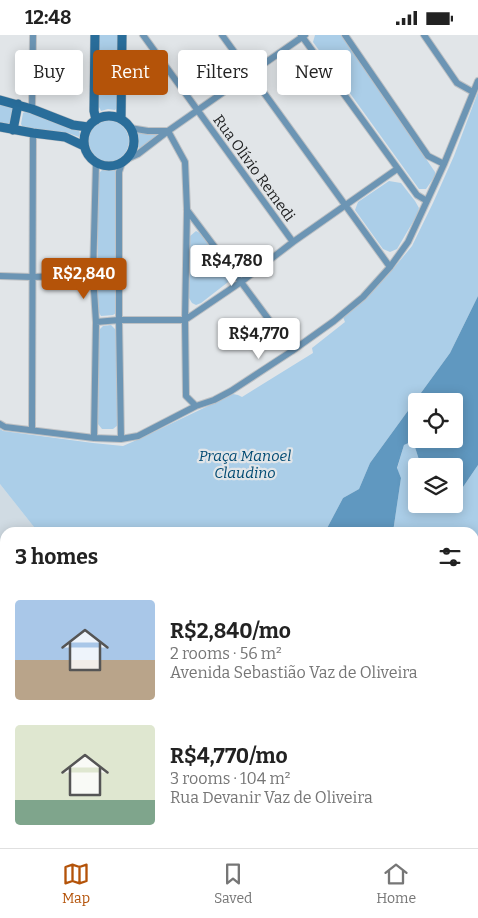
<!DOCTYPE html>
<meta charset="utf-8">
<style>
body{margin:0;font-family:Bitter,serif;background:#f6f6f6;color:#222;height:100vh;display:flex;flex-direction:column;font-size:19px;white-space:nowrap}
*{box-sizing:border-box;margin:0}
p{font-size:16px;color:#767676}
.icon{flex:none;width:28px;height:28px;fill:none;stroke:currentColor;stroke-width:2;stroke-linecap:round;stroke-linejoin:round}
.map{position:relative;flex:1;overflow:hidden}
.side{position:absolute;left:0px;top:492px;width:479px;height:321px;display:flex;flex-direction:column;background:#fff;border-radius:15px 15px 0 0;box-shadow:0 2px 12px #0003}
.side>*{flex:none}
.hud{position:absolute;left:15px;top:15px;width:449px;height:45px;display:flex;gap:10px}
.buttons{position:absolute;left:408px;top:358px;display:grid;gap:10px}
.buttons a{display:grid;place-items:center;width:55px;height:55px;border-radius:5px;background:#fff;box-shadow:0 2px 12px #0003;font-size:25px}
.price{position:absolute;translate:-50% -42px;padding:0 11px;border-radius:5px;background:#fff;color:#222;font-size:16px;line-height:32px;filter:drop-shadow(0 1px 2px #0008)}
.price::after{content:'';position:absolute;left:50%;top:30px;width:15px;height:11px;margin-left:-8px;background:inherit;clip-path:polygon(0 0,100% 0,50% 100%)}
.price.active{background:#b45309;color:#fff}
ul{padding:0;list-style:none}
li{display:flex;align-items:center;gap:15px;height:125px;padding:0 15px}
li span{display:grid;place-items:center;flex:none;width:140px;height:100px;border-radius:5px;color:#555}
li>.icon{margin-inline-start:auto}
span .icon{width:60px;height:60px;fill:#fffc;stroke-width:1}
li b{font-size:21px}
h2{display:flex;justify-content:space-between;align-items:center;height:60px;padding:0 15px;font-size:21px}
.chip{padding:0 18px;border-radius:5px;background:#fff;box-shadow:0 2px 12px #0003;font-size:18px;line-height:45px}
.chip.active{background:#b45309;color:#fff}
.status{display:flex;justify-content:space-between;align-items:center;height:35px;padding:0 25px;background:#fff;direction:ltr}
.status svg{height:14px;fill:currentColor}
.tab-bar{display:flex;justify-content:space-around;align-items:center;height:70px;border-top:1px solid #e0e0e0;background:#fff;font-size:14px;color:#767676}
.tab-bar a{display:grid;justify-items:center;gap:2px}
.tab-bar .active{color:#b45309}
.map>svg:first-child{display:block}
.built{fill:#d0dbe3}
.green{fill:#abcee8}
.water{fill:#6098c0;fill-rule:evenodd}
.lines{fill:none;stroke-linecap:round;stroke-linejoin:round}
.stream{stroke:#6098c0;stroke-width:2}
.street-casing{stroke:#bec1c4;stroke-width:8}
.secondary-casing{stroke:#bec1c4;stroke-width:10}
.street{stroke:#6c95b4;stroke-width:6}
.secondary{stroke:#296d9a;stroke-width:9}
.labels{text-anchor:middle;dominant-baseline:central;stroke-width:4.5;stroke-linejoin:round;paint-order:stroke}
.street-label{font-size:15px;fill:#1d1e1f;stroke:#e1e5e8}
.park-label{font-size:15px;font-style:italic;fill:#024b73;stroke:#e1e5e8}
</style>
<div class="status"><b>12:48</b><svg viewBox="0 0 49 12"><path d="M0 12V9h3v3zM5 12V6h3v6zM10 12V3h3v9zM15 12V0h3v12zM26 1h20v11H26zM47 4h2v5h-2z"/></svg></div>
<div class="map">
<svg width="478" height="813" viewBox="0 0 478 813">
<rect width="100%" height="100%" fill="#e1e5e8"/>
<!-- built -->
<path class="built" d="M0,449L38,497L5,498V534L0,533Z"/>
<!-- green -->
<path class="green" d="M99,0H118L117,73L115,75L108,74L101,76L99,72Z
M315,0H342L435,137V141L426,154H419L313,7Z
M478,57V261L450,318L370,428L359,454L343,463L325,497H38L0,449V394L3,396L93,408L123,411L139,404L233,359L238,360L242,362L313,318L312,313L345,287L343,282L365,264L388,240L412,211L433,168L454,121Z
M0,67L11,71L14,75L12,86L6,90L0,88Z
M27,76L79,95L80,99L79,102L68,98L24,94L21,89L23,78Z
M87 106a21 21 0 1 1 42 0a21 21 0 1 1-42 0Z
M139,97L155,100L157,101L140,114L137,110L138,105L137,99Z
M102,135H115L117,139L116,278L113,280L101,281L98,276V139Z
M389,146L401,148L415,166L419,173L417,180L397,214L390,217L383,214L355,175L358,167Z
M196,196L200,198L231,240L232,244L201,268L196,270L192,268L189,263V202Z
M111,290L116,295L118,390L113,394H102L98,389L99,295L103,291Z
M413,406L421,431H416V469H454V457L463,452L478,430V813H271L270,809H474V498L393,497L401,443L397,434L404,410Z
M0,533L5,534V799L0,800Z"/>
<!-- water -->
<path class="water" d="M478,261V430L463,452L454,457V431H421L413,406L404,410L397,433L401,443L393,497H325L343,463L359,454L370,428L450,318ZM416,366H454V404H416Z
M327,809H398L400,813H328Z"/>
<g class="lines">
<!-- stream -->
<path class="stream" d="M0,561L5,564
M0,597H5"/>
<!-- street casing -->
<g class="street-casing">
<path id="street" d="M143,0L293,207
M222,0L390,232
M301,0L417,160L427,166
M345,0L428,121L444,129
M424,0L457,48L473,57
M32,74L33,0
M130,93L148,96H168
M168,96L185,127L187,175L185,285L186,361L196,371
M125,125L138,119L168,96L305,0
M187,175L241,247L292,316
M0,241L32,242L93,240
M96,287L119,285H185L241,247L293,207L397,134
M0,389L5,392L94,403L121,404L138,401L196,371L214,365L231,356L292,316L334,286L363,262L390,232L408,207L444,129L478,46
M32,395L33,98
M94,403L96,287L93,240L96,128
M121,404L119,285V137L122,128
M0,805L5,804
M98,809V813
M113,809V813
M231,809L232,813"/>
</g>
<!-- secondary casing -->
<g class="secondary-casing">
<path id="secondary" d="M95,0L94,76L96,85
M0,65L32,74L73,90L88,92
M84 106a25 25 0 1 1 50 0a25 25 0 1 1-50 0Z
M121,84L122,0
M0,92L33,98L65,102L84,111
M13,95L18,69"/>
</g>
<!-- street -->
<use href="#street" class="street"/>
<!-- secondary -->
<use href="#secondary" class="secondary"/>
</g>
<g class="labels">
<!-- street labels -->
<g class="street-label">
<text transform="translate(254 133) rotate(54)">Rua Olívio Remedi</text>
</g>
<!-- park labels -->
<g class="park-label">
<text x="245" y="421">Praça Manoel<tspan x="245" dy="17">Claudino</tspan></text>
</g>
</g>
</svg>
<div class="buttons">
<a><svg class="icon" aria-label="locate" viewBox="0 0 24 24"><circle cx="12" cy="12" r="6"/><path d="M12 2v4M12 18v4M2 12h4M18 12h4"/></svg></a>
<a><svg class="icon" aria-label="layers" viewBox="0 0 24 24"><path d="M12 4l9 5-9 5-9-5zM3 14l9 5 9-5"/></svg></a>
</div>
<b class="price" style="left:232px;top:252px">R$4,780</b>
<b class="price active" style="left:84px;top:265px">R$2,840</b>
<b class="price" style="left:259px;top:325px">R$4,770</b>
<div class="hud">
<a class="chip">Buy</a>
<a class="chip active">Rent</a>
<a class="chip">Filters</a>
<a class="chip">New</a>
</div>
<section class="side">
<h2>3 homes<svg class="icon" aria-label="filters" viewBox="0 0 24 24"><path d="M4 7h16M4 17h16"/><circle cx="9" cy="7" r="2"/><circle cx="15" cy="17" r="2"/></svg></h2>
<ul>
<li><span style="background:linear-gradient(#a9c7e8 60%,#b9a48a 0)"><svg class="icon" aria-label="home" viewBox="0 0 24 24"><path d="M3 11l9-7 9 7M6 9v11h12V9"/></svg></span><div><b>R$2,840/mo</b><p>2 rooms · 56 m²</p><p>Avenida Sebastião Vaz de Oliveira</p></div></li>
<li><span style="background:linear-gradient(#dfe7d0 75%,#7fa58c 0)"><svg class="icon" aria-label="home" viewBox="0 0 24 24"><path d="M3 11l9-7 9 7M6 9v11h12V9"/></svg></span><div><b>R$4,770/mo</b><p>3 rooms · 104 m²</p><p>Rua Devanir Vaz de Oliveira</p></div></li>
</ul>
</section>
</div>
<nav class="tab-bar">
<a class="active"><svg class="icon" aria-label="map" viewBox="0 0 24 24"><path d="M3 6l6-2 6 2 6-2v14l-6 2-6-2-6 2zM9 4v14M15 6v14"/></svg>Map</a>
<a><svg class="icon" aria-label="saved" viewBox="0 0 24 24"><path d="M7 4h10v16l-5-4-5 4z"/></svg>Saved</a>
<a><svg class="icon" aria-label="home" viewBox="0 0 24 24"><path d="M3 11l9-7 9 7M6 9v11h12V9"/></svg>Home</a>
</nav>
